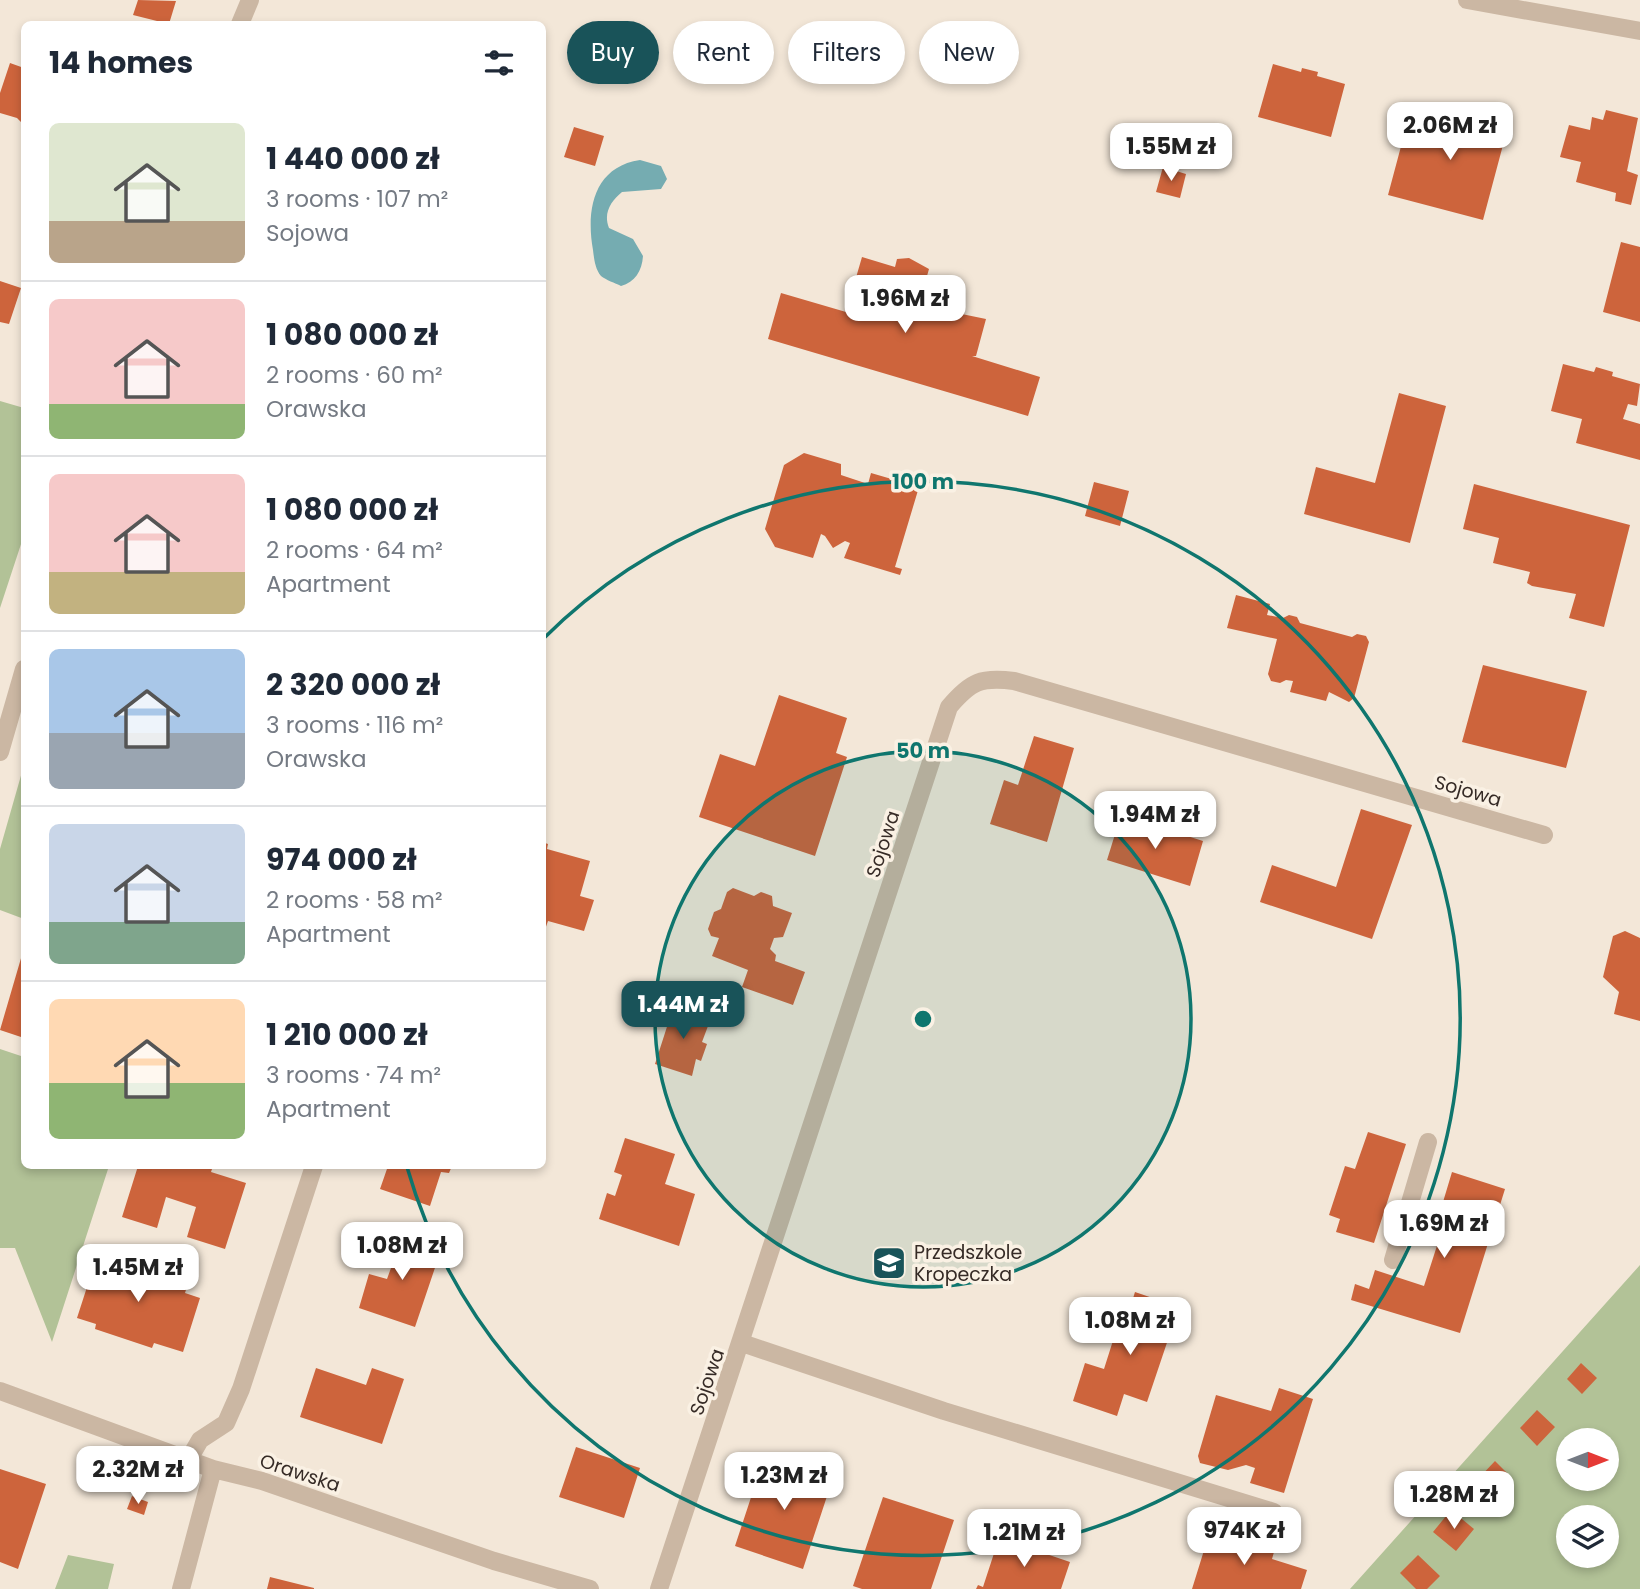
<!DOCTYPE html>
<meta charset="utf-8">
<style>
body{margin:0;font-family:Poppins,sans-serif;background:#f2f2f3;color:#1f2937;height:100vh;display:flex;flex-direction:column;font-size:26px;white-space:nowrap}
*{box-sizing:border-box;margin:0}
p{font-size:23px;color:#747a83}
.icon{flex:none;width:38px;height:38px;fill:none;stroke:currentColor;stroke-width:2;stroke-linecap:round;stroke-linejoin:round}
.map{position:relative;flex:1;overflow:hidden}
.side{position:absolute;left:21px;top:21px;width:525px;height:1148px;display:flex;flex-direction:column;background:#fff;border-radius:10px;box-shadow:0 4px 10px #0003}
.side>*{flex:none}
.top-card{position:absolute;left:567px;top:21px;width:665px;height:63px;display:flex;gap:14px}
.needle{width:46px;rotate:90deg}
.tools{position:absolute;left:1556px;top:1428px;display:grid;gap:14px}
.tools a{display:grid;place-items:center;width:63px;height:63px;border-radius:50%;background:#fff;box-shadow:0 4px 10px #0003;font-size:35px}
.price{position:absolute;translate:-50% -60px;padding:0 16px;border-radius:14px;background:#fff;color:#222;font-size:23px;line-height:46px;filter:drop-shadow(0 2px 4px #0008)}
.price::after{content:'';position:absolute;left:50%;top:42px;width:21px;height:16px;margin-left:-10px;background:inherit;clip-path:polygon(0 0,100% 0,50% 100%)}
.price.on{background:#195359;color:#fff}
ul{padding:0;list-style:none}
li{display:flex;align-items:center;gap:21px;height:175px;padding:0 28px}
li+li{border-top:2px solid #e0e1e3}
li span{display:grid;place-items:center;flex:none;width:196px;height:140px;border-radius:10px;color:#555}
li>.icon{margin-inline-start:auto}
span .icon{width:84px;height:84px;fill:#fffc;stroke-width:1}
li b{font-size:30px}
h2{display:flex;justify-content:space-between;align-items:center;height:84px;padding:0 28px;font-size:30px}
.chip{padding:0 24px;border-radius:32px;background:#fff;box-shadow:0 4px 10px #0003;font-size:24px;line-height:63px}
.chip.on{background:#195359;color:#fff}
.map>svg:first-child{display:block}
.green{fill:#b2c297;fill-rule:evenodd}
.water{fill:#75acb1}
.building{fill:#cd643c}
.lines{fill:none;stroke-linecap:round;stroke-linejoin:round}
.minor{stroke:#cbb7a3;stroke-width:18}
.ring{fill:none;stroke:#0f766e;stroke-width:3.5}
.labels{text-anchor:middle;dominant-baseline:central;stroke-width:7;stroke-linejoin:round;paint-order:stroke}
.street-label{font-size:19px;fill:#362b26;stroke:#faf1e4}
.poi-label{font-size:19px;fill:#362b26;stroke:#faf1e4;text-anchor:start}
.centre{fill:#0f766e;stroke:#faf1e4;stroke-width:3.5}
.ring-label{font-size:21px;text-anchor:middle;font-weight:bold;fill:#0f766e;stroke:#faf1e4;stroke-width:7;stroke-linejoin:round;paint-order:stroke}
</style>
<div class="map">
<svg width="1640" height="1589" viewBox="0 0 1640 1589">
<rect width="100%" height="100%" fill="#f3e7d8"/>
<!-- green -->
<path class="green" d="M0,401L24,408V535L0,608Z
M24,765V919L0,910V849Z
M0,1049L24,1057V1166H109L52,1342L15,1248H0Z
M1640,1265V1589H1350ZM1568,1440H1606V1479H1568ZM1568,1517H1606V1556H1568Z
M68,1555L114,1564L108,1589H55Z"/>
<!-- water -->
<path class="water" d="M640,160L661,166L667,179L661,189L622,192C611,201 603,213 609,228L633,239L643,256C642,271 635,282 621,286C615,283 606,280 601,276C595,269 594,258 593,250C586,211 593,167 640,160Z"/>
<!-- building -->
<path class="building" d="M138,0L176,1L169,24L133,15Z
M10,63L24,68V125L17,118L0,113V93Z
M1273,64L1301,72L1302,68L1318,72L1317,76L1345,84L1331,137L1258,117Z
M1477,106L1511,115L1483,220L1388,195L1411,109L1436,115L1434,122L1470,132Z
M1606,110L1638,118L1627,171L1638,175L1631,205L1615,201L1616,193L1576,182L1581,162L1560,157L1569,125L1590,130L1592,117L1603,120Z
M574,127L604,136L595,166L564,157Z
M1163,167L1186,174L1180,198L1156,192Z
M1621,242L1640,247V322L1603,312Z
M862,257L895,267L897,259L909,258L929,269L927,276L959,286L952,312L986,319L976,356H972L1040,377L1028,416L768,339L781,293L846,312Z
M0,281L21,288L9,324L0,322Z
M1563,364L1594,372L1596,367L1613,372L1612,376L1640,384L1637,406L1628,404L1623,419L1640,424V460L1576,443L1582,419L1551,411Z
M1399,393L1446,406L1410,543L1304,514L1316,467L1375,483Z
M804,453L841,464V475L868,484L871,473L919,487L895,567L902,569L900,575L844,558L850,543L845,541L833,548L825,536L821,534L813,558L775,547L765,529L784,465Z
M1094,482L1129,491L1120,526L1085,516Z
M1474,484L1630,525L1604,627L1569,618L1576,594L1532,586L1527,583L1530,572L1493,563L1499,538L1463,529Z
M1236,595L1270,604L1267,615L1283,618L1289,615L1297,617L1300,623L1352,637L1357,634L1366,636L1369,642L1354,698L1349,702L1329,692L1326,701L1290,692L1293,681L1286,680L1280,683L1271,681L1268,674L1277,639L1227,628Z
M1483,665L1587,691L1566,768L1462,742Z
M779,695L847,718L836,753L847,757L815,856L699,817L720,754L755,766Z
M1034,736L1074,748L1047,842L990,824L1004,780L1018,785Z
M1361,809L1412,825L1372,939L1260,902L1272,865L1336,887Z
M1121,815L1203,841L1190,886L1107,860Z
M542,842L548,844L547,849L590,861L580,896L594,900L584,931L548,921L542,938Z
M733,888L754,896L761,892L772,896L773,906L792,913L783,937L774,938L770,949L776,955L775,961L805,972L793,1005L742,987L748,970L712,956L719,938L711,936L708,929L714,912L721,909L727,892Z
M1625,931L1640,938V1021L1614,1014L1619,992L1603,977L1613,936Z
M24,948V1038L0,1030Z
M674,1005L711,1018L702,1042L707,1044L701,1061L696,1059L692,1076L655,1064Z
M1368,1132L1406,1144L1374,1243L1336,1232L1340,1219L1329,1215L1345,1166L1355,1169Z
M625,1138L675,1154L665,1184L695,1194L679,1246L599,1219L607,1193L615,1196L622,1175L614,1172Z
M138,1166H213L211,1172L246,1183L225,1249L187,1237L196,1207L166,1197L157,1228L122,1217Z
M388,1166H452L449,1173L441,1172L430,1206L380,1189Z
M1452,1172L1505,1189L1460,1333L1351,1300L1355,1284L1369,1289L1375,1270L1424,1286L1444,1224L1437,1222Z
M394,1234L441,1250L415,1327L359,1308L369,1274L387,1279L391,1268L384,1266Z
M98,1253L188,1283L185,1293L200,1298L183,1352L154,1343L152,1348L95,1329L96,1324L77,1318Z
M1135,1292L1179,1307L1147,1402L1124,1394L1117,1416L1073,1401L1085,1363L1104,1369L1123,1309L1129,1311Z
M1581,1363L1597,1378L1582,1394L1567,1379Z
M316,1368L366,1385L372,1368L404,1379L382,1444L300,1417Z
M1279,1388L1313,1399L1284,1493L1250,1483L1255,1468L1246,1465L1228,1470L1200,1463L1198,1456L1216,1395L1271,1411Z
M1537,1410L1555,1427L1537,1446L1520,1428Z
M576,1447L640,1468L624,1518L559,1497Z
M765,1455L833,1478L803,1569L735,1546Z
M1495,1461L1511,1477L1495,1494L1478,1479Z
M0,1469L46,1484L18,1569L0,1562Z
M132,1496L148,1502L144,1515L127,1509Z
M883,1497L954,1520L931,1589H862L853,1586Z
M1451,1510L1474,1529L1456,1551L1433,1532Z
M1210,1531L1274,1552L1272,1559L1307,1570L1301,1589H1192Z
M999,1538L1070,1562L1061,1589H976L978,1585L983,1587Z
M1418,1555L1440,1576L1427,1589H1416L1400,1573Z
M270,1577L314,1588V1589H267Z"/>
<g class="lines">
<!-- minor -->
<path class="minor" d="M1467,0L1640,31
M240,24L250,0
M0,752L24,669
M1393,1260L1428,1142
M742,1343L944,1411L1274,1512
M0,1391L213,1469L262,1481L494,1561L590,1589
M189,1459L200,1440L226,1423L241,1389L314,1166
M181,1589L213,1469
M659,1589L949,707C971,681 981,677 1014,681L1544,835"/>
</g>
<!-- distance rings -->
<circle cx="923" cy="1019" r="268" fill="#0f766e" fill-opacity=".12"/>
<g class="ring">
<circle cx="923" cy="1019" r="268"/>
<path d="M543 639A537 537 0 1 1 407 1167"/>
</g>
<!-- icons -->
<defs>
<g id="school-square" transform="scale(1.75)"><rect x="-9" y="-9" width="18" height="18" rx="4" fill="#195359" stroke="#faf1e4"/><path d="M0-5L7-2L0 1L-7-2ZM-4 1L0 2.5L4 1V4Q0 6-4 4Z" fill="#fff"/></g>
</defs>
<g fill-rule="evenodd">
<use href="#school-square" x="889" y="1263"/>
</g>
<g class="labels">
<!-- street labels -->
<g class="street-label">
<text transform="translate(1468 791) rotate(16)">Sojowa</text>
<text transform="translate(883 844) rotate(-72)">Sojowa</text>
<text transform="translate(707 1382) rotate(-71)">Sojowa</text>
<text transform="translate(300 1473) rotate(18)">Orawska</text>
</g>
<!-- poi labels -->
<g class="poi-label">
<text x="914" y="1252">Przedszkole<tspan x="914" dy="22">Kropeczka</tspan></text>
</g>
</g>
<circle cx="923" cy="1019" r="10" class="centre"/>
<g class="ring-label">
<text x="923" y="489">100 m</text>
<text x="923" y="758">50 m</text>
</g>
</svg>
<div class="tools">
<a><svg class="needle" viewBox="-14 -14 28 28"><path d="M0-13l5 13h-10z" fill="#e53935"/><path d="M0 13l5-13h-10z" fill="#747a83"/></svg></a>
<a><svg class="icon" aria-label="layers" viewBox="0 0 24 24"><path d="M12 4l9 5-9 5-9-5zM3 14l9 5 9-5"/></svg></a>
</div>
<b class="price" style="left:1450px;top:162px">2.06M zł</b>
<b class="price" style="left:1171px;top:183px">1.55M zł</b>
<b class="price" style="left:905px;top:335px">1.96M zł</b>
<b class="price" style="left:1155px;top:851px">1.94M zł</b>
<b class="price on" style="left:683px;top:1041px">1.44M zł</b>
<b class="price" style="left:1444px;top:1260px">1.69M zł</b>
<b class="price" style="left:402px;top:1282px">1.08M zł</b>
<b class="price" style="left:138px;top:1304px">1.45M zł</b>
<b class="price" style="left:1130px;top:1357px">1.08M zł</b>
<b class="price" style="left:138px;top:1506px">2.32M zł</b>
<b class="price" style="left:784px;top:1512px">1.23M zł</b>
<b class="price" style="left:1454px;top:1531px">1.28M zł</b>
<b class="price" style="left:1244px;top:1567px">974K zł</b>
<b class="price" style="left:1024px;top:1569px">1.21M zł</b>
<div class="top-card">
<a class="chip on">Buy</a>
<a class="chip">Rent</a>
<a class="chip">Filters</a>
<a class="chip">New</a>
</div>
<section class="side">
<h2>14 homes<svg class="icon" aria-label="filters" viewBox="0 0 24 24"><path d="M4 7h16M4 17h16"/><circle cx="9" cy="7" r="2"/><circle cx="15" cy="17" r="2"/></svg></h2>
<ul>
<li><span style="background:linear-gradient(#dfe7d0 70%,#b9a48a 0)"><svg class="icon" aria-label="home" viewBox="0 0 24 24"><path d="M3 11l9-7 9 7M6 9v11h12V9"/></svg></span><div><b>1 440 000 zł</b><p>3 rooms · 107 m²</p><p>Sojowa</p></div></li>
<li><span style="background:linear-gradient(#f6c9c9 75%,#8fb573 0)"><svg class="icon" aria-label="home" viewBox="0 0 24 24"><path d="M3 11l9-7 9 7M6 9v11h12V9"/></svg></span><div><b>1 080 000 zł</b><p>2 rooms · 60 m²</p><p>Orawska</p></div></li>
<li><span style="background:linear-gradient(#f6c9c9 70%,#c2b280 0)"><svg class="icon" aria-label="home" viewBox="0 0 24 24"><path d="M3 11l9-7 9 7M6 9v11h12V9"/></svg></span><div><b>1 080 000 zł</b><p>2 rooms · 64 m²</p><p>Apartment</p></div></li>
<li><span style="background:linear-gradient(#a9c7e8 60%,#9aa5b1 0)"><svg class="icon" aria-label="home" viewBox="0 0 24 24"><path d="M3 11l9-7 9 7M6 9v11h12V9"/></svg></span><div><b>2 320 000 zł</b><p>3 rooms · 116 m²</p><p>Orawska</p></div></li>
<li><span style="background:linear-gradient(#c9d6e8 70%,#7fa58c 0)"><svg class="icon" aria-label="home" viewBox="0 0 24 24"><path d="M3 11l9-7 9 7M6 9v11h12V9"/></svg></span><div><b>974 000 zł</b><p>2 rooms · 58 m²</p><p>Apartment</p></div></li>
<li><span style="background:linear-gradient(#ffd9b3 60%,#8fb573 0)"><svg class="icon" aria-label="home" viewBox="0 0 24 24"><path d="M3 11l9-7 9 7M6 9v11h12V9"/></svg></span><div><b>1 210 000 zł</b><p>3 rooms · 74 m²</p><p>Apartment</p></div></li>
</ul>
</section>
</div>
